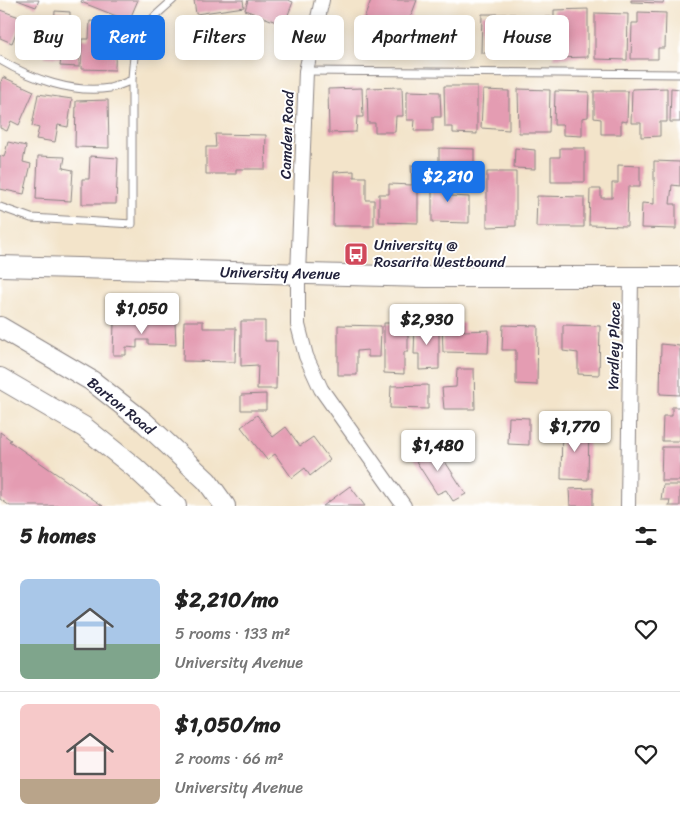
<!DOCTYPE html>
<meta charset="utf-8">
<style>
body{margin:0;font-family:Sriracha,sans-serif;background:#f6f6f6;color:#222;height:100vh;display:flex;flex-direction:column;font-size:19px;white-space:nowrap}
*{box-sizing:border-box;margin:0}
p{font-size:16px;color:#767676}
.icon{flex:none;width:28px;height:28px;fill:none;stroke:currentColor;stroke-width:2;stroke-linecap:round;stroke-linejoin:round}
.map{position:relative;height:506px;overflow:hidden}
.sheet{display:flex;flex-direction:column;background:#fff;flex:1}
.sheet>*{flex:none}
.top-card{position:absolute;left:15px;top:15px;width:650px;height:45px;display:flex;gap:10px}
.price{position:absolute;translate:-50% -42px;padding:0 11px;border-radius:5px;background:#fff;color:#222;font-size:16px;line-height:32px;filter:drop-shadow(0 1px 2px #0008)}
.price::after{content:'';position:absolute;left:50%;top:30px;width:15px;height:11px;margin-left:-8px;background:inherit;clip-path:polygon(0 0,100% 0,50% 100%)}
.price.selected{background:#1a73e8;color:#fff}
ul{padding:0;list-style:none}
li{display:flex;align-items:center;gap:15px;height:125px;padding:0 20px}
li+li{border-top:1px solid #e0e0e0}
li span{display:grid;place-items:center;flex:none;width:140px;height:100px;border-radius:8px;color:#555}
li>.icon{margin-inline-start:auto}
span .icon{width:60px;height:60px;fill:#fffc;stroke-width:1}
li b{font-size:21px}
h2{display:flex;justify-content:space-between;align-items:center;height:60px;padding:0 20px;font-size:21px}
.chip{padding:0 18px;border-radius:8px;background:#fff;box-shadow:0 2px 12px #0003;font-size:18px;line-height:45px}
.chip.selected{background:#1a73e8;color:#fff}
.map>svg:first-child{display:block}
.water{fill:#50a5cc;stroke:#396484}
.building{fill:#e49cb2}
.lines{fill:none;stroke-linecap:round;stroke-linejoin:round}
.lane-casing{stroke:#8a8382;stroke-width:9}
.street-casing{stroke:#8a8382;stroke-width:16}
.secondary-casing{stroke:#8a8382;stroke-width:22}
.lane{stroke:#fff;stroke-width:7}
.street{stroke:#fff;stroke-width:14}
.secondary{stroke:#fff;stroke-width:20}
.labels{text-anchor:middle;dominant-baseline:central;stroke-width:4;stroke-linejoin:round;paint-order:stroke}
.street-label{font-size:15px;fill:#22223b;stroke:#fff}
.poi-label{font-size:15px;fill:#22223b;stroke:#fff;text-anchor:start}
</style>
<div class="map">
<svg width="680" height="506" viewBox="0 0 680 506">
<rect width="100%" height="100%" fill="#fff"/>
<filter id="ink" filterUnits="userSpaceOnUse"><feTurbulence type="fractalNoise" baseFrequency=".02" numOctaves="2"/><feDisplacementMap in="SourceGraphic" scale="10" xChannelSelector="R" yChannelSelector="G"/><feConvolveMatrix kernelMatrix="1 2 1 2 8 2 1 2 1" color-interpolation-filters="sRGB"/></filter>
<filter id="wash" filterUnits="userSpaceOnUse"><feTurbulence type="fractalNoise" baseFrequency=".0096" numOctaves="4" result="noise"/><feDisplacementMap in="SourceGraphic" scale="20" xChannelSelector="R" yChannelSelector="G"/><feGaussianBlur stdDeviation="1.12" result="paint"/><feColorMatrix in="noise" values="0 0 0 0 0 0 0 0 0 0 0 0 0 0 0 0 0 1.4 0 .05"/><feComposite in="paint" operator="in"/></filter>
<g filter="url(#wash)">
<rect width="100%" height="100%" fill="#f3e4ca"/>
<!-- water -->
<path class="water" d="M420,18L447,23V33L420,36L414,30Z"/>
<g id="blocks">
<!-- building -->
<path class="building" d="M17,0H39L36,7Z
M82,0H138L129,21L81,2Z
M194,0H243L244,7L196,14Z
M248,0H288L293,2L284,25L245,10Z
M371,0H417L402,40L362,24Z
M631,0H664L663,3L631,2Z
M588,9V57L554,58V10Z
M0,10L22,18L12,43L0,38Z
M55,11L70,12V29H80L79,67L60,66L61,58L45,57L47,26H54Z
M638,12L666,13L665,48H658V59H631L632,23H638Z
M595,13L628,14L627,60L595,59Z
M482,14H515L514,53H481Z
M520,17H551L552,51L519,52Z
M90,21L106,22V32H116L115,70L81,69L82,39H89Z
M3,77L34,91L19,125L11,121L7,131L0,128V84Z
M444,86H477V134L453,133V127H445Z
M402,87L403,116H396L395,132H375V123H368L367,88Z
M362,88L363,117H357L356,132L329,133L328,89Z
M667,88V122H660V136L641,137V123H631L632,89Z
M671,88L680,89V122H670Z
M518,89L550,90L549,133H519Z
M483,90L509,91V130L481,128Z
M407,91L440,92L441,117H433V131H414L415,120H407Z
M555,91L589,92L588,117L582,118V136L563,135V125H554Z
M594,91H628L627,122L621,121V134H601V119L594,118Z
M38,94L72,99L68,127L58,125L55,142L36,139L39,128L32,126Z
M108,100L109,148L75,147L76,101Z
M215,134L266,135L265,169H236V174H206V147H216Z
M8,142L26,146L23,162L31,164L24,194L0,189V156L4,157Z
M439,148L474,149V170L439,171Z
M515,148L535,150V169L514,168Z
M560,148H585V182H551V157H560Z
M38,156L65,157L63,168L73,170L71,201L36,199Z
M90,156L118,158L116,204H82V179H89Z
M654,161L680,162V186L672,185L670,204H676V229L641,228L642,203L654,204Z
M411,165L429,166L430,186H418V223L379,222V194H389V184L412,185Z
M618,165L640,166V187H628L627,226L589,225L590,189H601V198H612V183H618Z
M354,171V177H366V200H374V226H333L334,172Z
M487,172H516V226L487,227Z
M432,177H451V196L469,197V223L432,222Z
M537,196L584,197V227H536Z
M184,321H203V328H236L235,362L183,361Z
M241,321H265V341H277L276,389H257L258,365L241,366Z
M114,322H175L176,345L148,344V340H137V348L126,347V355H113Z
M384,323H408V352H404V374L384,373Z
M439,323V369L419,370V354H414L415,324Z
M442,323H464V331L489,330L488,353L443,352Z
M338,325L381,326L380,357H368V350L357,351V375H338Z
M503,325L538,326L537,385L516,384V350H502Z
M563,325L600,326L599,375L578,374V353L563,351Z
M661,344L680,346V395L660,394Z
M457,369H474L475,409H444L442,388L456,387Z
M428,385V409L390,408L391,386Z
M266,394V410H241V395Z
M672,407H680V441H662L663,416H672Z
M257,415L273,437L286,427L300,446L313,437L330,460L310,476L305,468L292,478L275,454L267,460L241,427Z
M509,417L529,418V445L508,444Z
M562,425L589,426L588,480L561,479Z
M0,432L11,440L9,441L103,506H10L0,499Z
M433,443L466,494L453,501L446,490L437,494L412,455Z
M662,447H680V481H661Z
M663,485H680V506H669L670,500H661Z
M350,486L365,506H323Z
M593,488V506H570L569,489Z"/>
</g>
</g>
<g filter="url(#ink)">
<use href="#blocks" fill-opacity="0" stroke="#8a8382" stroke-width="1"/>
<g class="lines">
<!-- lane casing -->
<g class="lane-casing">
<path id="lane" d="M0,60C32,79 73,94 110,88C118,86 125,83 132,80C133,64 134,45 142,31C150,19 163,9 173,0
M306,71L680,74
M0,207L31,218L132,224V80"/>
</g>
<!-- street casing -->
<g class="street-casing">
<path id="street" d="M322,0L306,71L298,274V325L306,356L321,389L404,506
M628,506L631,276"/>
</g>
<!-- secondary casing -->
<g class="secondary-casing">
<path id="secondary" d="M0,266L426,277H680
M0,327L92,381L144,422L207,481L225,506
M0,378L84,427L134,467L176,506"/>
</g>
<!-- lane -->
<use href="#lane" class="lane"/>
<!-- street -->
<use href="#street" class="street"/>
<!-- secondary -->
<use href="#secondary" class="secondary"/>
</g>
</g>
<!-- icons -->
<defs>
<g id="bus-square" transform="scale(1.25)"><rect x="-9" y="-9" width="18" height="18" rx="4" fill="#d1495b" stroke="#fff"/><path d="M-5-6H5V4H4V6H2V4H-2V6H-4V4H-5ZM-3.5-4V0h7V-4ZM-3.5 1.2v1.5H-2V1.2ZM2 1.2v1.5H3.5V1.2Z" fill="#fff"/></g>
</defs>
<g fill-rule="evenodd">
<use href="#bus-square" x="356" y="254"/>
</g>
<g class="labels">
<!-- street labels -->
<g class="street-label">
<text transform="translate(287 135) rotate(-88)">Camden Road</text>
<text transform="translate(280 273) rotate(1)">University Avenue</text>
<text transform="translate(614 346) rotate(-89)">Yardley Place</text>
<text transform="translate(121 406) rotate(39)">Barton Road</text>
</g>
<!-- poi labels -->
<g class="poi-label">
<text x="374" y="245">University @<tspan x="374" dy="17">Rosarita Westbound</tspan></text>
</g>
</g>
</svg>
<b class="price selected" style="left:448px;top:203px">$2,210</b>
<b class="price" style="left:142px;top:335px">$1,050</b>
<b class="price" style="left:427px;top:346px">$2,930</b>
<b class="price" style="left:575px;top:453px">$1,770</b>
<b class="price" style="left:438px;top:472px">$1,480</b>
<div class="top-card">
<a class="chip">Buy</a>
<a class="chip selected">Rent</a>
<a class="chip">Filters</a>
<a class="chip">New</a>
<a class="chip">Apartment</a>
<a class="chip">House</a>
</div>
</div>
<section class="sheet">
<h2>5 homes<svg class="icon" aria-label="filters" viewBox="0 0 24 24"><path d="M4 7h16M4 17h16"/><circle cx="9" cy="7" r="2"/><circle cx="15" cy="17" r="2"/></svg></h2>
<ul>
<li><span style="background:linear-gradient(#a9c7e8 65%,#7fa58c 0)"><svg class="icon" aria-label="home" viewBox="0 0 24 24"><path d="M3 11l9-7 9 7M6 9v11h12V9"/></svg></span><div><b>$2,210/mo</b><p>5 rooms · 133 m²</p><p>University Avenue</p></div><svg class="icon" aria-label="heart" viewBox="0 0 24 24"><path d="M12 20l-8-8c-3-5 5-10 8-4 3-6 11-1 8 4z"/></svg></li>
<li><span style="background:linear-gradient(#f6c9c9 75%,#b9a48a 0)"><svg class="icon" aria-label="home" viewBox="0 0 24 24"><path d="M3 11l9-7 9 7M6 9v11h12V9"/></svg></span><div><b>$1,050/mo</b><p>2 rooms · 66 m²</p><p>University Avenue</p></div><svg class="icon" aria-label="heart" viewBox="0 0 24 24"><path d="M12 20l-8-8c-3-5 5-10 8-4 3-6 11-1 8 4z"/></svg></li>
</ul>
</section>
